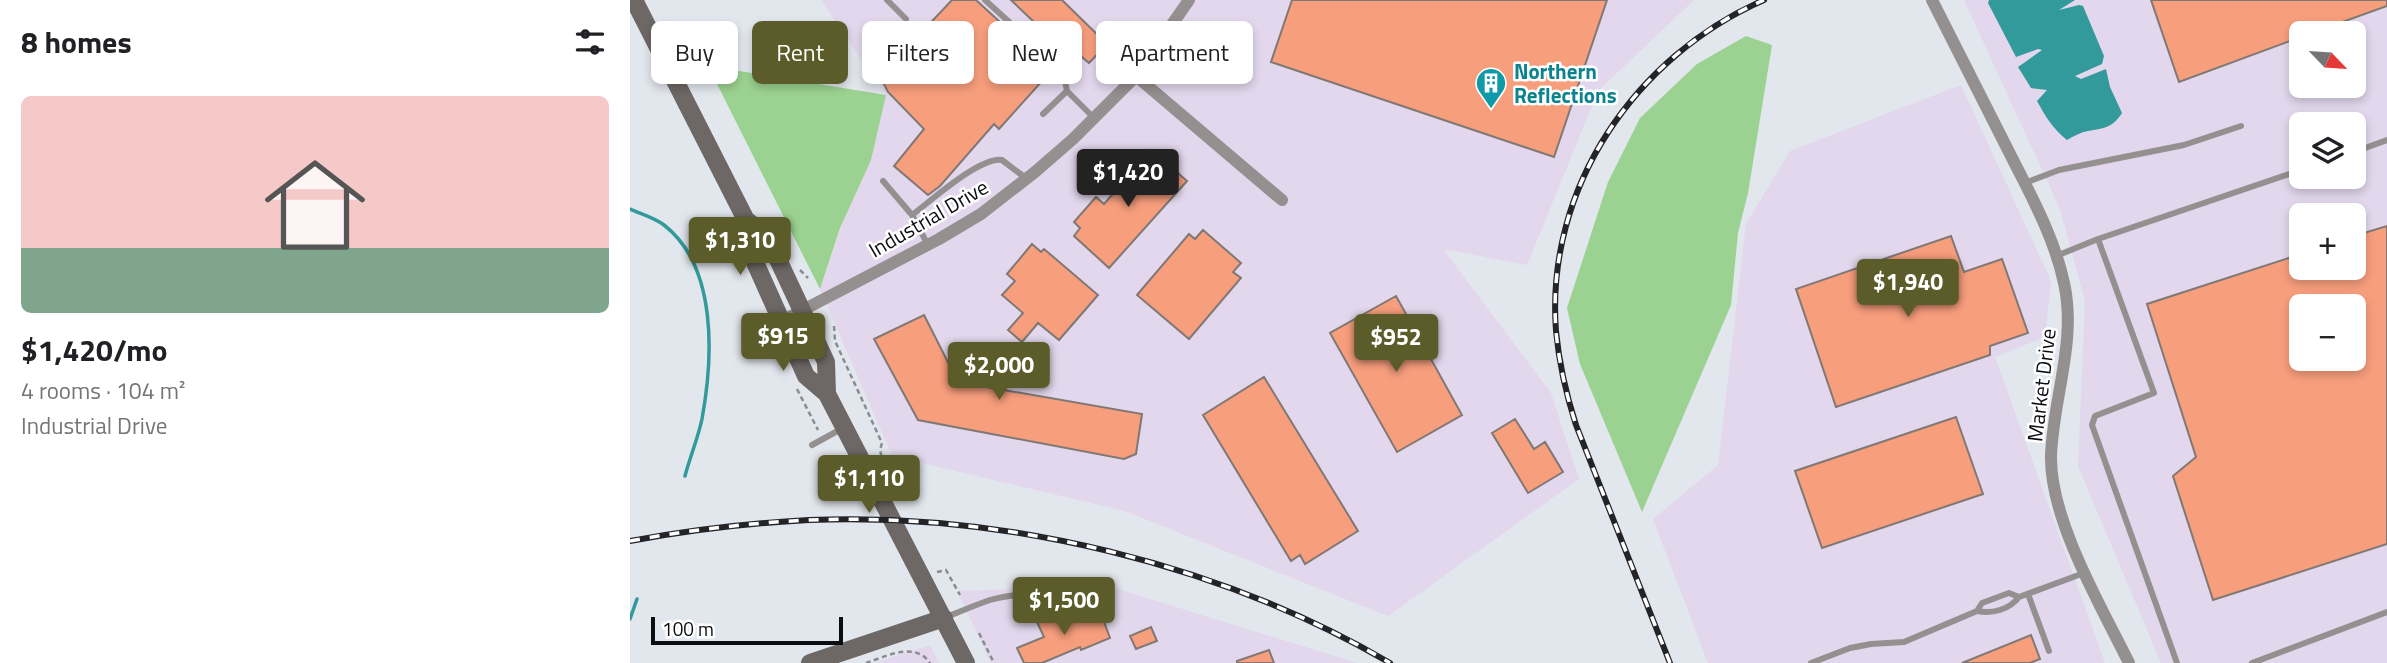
<!DOCTYPE html>
<meta charset="utf-8">
<style>
body{margin:0;font-family:"Titillium Web",sans-serif;background:#f6f6f6;color:#202124;height:100vh;display:flex;flex-direction:column;font-size:26px;white-space:nowrap}
*{box-sizing:border-box;margin:0}
p{font-size:23px;color:#757577}
.icon{flex:none;width:38px;height:38px;fill:none;stroke:currentColor;stroke-width:2;stroke-linecap:round;stroke-linejoin:round}
.map{position:relative;flex:1;overflow:hidden}
.side{display:flex;flex-direction:column;background:#fff;width:630px}
.side>*{flex:none}
.guide{position:absolute;left:21px;top:21px;width:665px;height:63px;display:flex;gap:14px}
.needle{width:46px;rotate:115deg}
.buttons{position:absolute;left:1659px;top:21px;display:grid;gap:14px}
.buttons a{display:grid;place-items:center;width:77px;height:77px;border-radius:10px;background:#fff;box-shadow:0 4px 10px #0003;font-size:35px}
.scale{position:absolute;left:21px;bottom:18px;width:192px;box-sizing:border-box;padding-left:7px;border:4px solid #0c0d10;border-top:0;font-size:19px;line-height:24px;white-space:nowrap;color:#0c0d10;-webkit-text-stroke:5px #fff;paint-order:stroke}
.price{position:absolute;translate:-50% -60px;padding:0 16px;border-radius:7px;background:#5b5c29;color:#fff;font-size:23px;line-height:46px;filter:drop-shadow(0 2px 4px #0008)}
.price::after{content:'';position:absolute;left:50%;top:42px;width:21px;height:16px;margin-left:-10px;background:inherit;clip-path:polygon(0 0,100% 0,50% 100%)}
.price.active{background:#222;color:#fff}
ul{padding:0;list-style:none}
li{display:grid;align-content:center;gap:14px;height:371px;padding:0 21px}
li span{display:grid;place-items:center;height:217px;border-radius:10px;color:#555}
li>.icon{margin-inline-start:auto}
span .icon{width:126px;height:126px;fill:#fffc;stroke-width:1}
li b{font-size:30px}
h2{display:flex;justify-content:space-between;align-items:center;height:84px;padding:0 21px;font-size:30px}
.chip{padding:0 24px;border-radius:10px;background:#fff;box-shadow:0 4px 10px #0003;font-size:24px;line-height:63px}
.chip.active{background:#5b5c29;color:#fff}
main{display:flex;flex:1;min-height:0}
.map>svg:first-child{display:block}
.industrial{fill:#e2d7ec;fill-rule:evenodd}
.green{fill:#9bd291}
.water{fill:#329a9b}
.lines{fill:none;stroke-linecap:round;stroke-linejoin:round}
.stream{stroke:#329a9b;stroke-width:3.5}
.building{fill:#f79e7d;stroke:#807875;stroke-width:2;fill-rule:evenodd}
.path{stroke:#898c91;stroke-width:2.5;stroke-dasharray:5 3.5;stroke-linecap:butt}
.lane{stroke:#94908f;stroke-width:6}
.street{stroke:#94908f;stroke-width:12}
.secondary{stroke:#6d6866;stroke-width:18}
.rail-casing{stroke:#232428;stroke-width:6}
.rail{stroke:#fff;stroke-width:3.5;stroke-dasharray:10;stroke-linecap:butt}
.labels{text-anchor:middle;dominant-baseline:central;stroke-width:5;stroke-linejoin:round;paint-order:stroke}
.culture-label{font-size:21px;font-weight:bold;fill:#0d838f;stroke:#fff;text-anchor:start}
.street-label{font-size:21px;fill:#0c0d10;stroke:#fff}
</style>
<main>
<section class="side">
<h2>8 homes<svg class="icon" aria-label="filters" viewBox="0 0 24 24"><path d="M4 7h16M4 17h16"/><circle cx="9" cy="7" r="2"/><circle cx="15" cy="17" r="2"/></svg></h2>
<ul>
<li><span style="background:linear-gradient(#f6c9c9 70%,#7fa58c 0)"><svg class="icon" aria-label="home" viewBox="0 0 24 24"><path d="M3 11l9-7 9 7M6 9v11h12V9"/></svg></span><div><b>$1,420/mo</b><p>4 rooms · 104 m²</p><p>Industrial Drive</p></div></li>
</ul>
</section>
<div class="map">
<svg width="1757" height="663" viewBox="0 0 1757 663">
<rect width="100%" height="100%" fill="#e2e6ed"/>
<!-- industrial -->
<path class="industrial" d="M191,0H1064L968,91L897,265L813,249L921,393L949,479L758,616L495,511L262,456L190,289L256,95Z
M1334,0H1757V663H1531L1448,466L1455,301L1430,209ZM1671,33H1724V86H1671ZM1671,124H1724V177H1671ZM1671,215H1724V268H1671ZM1671,306H1724V359H1671Z
M1331,85L1421,281L1415,337L1365,357L1475,663H1078L1023,519L1088,465L1116,224L1160,151Z
M478,586L724,662L726,663H361L327,591Z
M300,645L309,663H244Z"/>
<!-- green -->
<path class="green" d="M1116,36L1142,45L1118,193L1108,233L1101,305L1012,512L950,364L937,308L978,182L1010,118L1067,64Z
M78,66L256,95L241,160L210,228L190,289Z"/>
<!-- water -->
<path class="water" d="M1359,0H1445L1429,10L1449,5L1453,6L1474,56L1472,64L1445,76L1451,79L1476,69L1480,87L1492,113C1482,128 1475,128 1458,131C1451,132 1444,136 1437,140C1422,128 1416,117 1407,101L1417,90L1401,88L1388,67L1412,50L1408,49L1386,57L1358,3Z"/>
<g class="lines">
<!-- stream -->
<path class="stream" d="M0,209C11,214 25,218 34,225C88,267 83,359 72,419C68,438 60,457 55,476
M0,619L7,599"/>
</g>
<!-- building -->
<path class="building" d="M322,0H346L422,70L369,129L364,124L310,186L298,195L264,166L294,129L258,92L241,59L260,43L271,54Z
M381,0H432L477,44L459,63L452,57L447,63Z
M662,0H977L924,157L641,62Z
M1521,0H1757V6L1682,33H1671V37L1549,82Z
M522,150L557,181L479,268L444,236L450,228L444,222L466,197L474,204Z
M1757,226V544L1583,600L1543,476L1566,457L1517,304L1671,254V268H1724V236ZM1671,306H1724V359H1671Z
M573,230L611,263L603,272L611,278L559,339L507,295L559,234L565,239Z
M1321,236L1334,272L1372,259L1398,333L1360,346V355L1206,407L1166,289Z
M402,244L411,252L414,249L468,295L429,340L408,323L392,342L378,330L393,313L372,295L385,281L377,274Z
M766,296L832,415L767,452L700,333Z
M294,315L328,382L512,414L506,454L494,459L288,420L244,339Z
M634,377L728,531L675,564L670,555L661,561L573,415Z
M1326,417L1353,494L1192,548L1165,471Z
M885,419L904,449L915,442L933,472L898,493L862,433Z
M434,610L439,623L470,611L480,638L451,650L450,647L412,663H394L387,648L414,637L407,622Z
M521,627L527,641L506,649L500,636Z
M1401,635L1410,659L1400,663H1332Z
M639,650L644,663H607V661Z"/>
<g class="lines">
<!-- path -->
<path class="path" d="M170,270L178,278
M204,326L205,341L252,443L250,450L256,474
M167,389L188,430
M307,572L316,570L330,595
M349,633L364,663
M236,663C257,656 285,641 300,663"/>
<!-- lane -->
<path class="lane" d="M257,0L276,19
M355,0L433,71L437,91L464,118
M413,114L437,91
M1724,152L1757,140
M253,181L282,215
M1395,183L1429,170L1554,145L1611,126
M1468,239L1524,393L1465,416L1462,425L1547,663
M298,245L282,215C301,201 349,157 372,160L397,179
M1426,256L1468,239L1671,170
M182,445L213,428
M1398,594L1419,651
M1347,611C1362,614 1379,610 1389,597L1454,573
M314,618C329,612 345,605 360,600C390,591 428,594 459,599
M1181,663L1220,648L1241,644L1274,642L1347,611L1352,603L1379,593L1389,597
M1622,663L1757,612"/>
<!-- street -->
<path class="street" d="M1302,0C1328,51 1353,101 1379,152C1400,194 1424,236 1434,283C1447,341 1423,398 1421,456C1420,520 1471,606 1499,663
M506,76L652,200
M150,322L309,239L351,214L405,172L443,139L506,76L559,0"/>
<!-- secondary -->
<path class="secondary" d="M4,0L116,220L119,249L176,376L197,394L336,663
M116,220L137,236L196,362L197,394
M180,663L314,618"/>
<!-- rail casing -->
<g class="rail-casing">
<path id="rail" d="M0,541C59,530 119,523 179,520C375,512 591,564 760,663
M1040,663L946,425C936,394 929,363 926,331C915,187 1006,56 1134,0"/>
</g>
<!-- rail -->
<use href="#rail" class="rail"/>
</g>
<!-- icons -->
<defs>
<g id="building-pin" transform="scale(1.575)"><path d="M0 17L-7.5 6A9.5 9.5 0 1 1 7.5 6Z" fill="#0f9aa8" stroke="#fff"/><path d="M-4-6H4V6H1V3H-1V6H-4ZM-2.5-4.3h1.7v1.8h-1.7ZM.8-4.3h1.7v1.8H.8ZM-2.5-1h1.7V.8h-1.7ZM.8-1h1.7V.8H.8Z" fill="#fff"/></g>
</defs>
<g fill-rule="evenodd">
<use href="#building-pin" x="861" y="83"/>
</g>
<g class="labels">
<!-- culture labels -->
<g class="culture-label">
<text x="884" y="71">Northern<tspan x="884" dy="24">Reflections</tspan></text>
</g>
<!-- street labels -->
<g class="street-label">
<text transform="translate(298 218) rotate(-30)">Industrial Drive</text>
<text transform="translate(1411 385) rotate(-83)">Market Drive</text>
</g>
</g>
</svg>
<div class="buttons">
<a><svg class="needle" viewBox="-14 -14 28 28"><path d="M0-13l5 13h-10z" fill="#e53935"/><path d="M0 13l5-13h-10z" fill="#757577"/></svg></a>
<a><svg class="icon" aria-label="layers" viewBox="0 0 24 24"><path d="M12 4l9 5-9 5-9-5zM3 14l9 5 9-5"/></svg></a>
<a>+</a>
<a>−</a>
</div>
<div class="scale">100 m</div>
<b class="price active" style="left:498px;top:209px">$1,420</b>
<b class="price" style="left:110px;top:277px">$1,310</b>
<b class="price" style="left:1278px;top:319px">$1,940</b>
<b class="price" style="left:153px;top:373px">$915</b>
<b class="price" style="left:766px;top:374px">$952</b>
<b class="price" style="left:369px;top:402px">$2,000</b>
<b class="price" style="left:239px;top:515px">$1,110</b>
<b class="price" style="left:434px;top:637px">$1,500</b>
<div class="guide">
<a class="chip">Buy</a>
<a class="chip active">Rent</a>
<a class="chip">Filters</a>
<a class="chip">New</a>
<a class="chip">Apartment</a>
</div>
</div>
</main>
